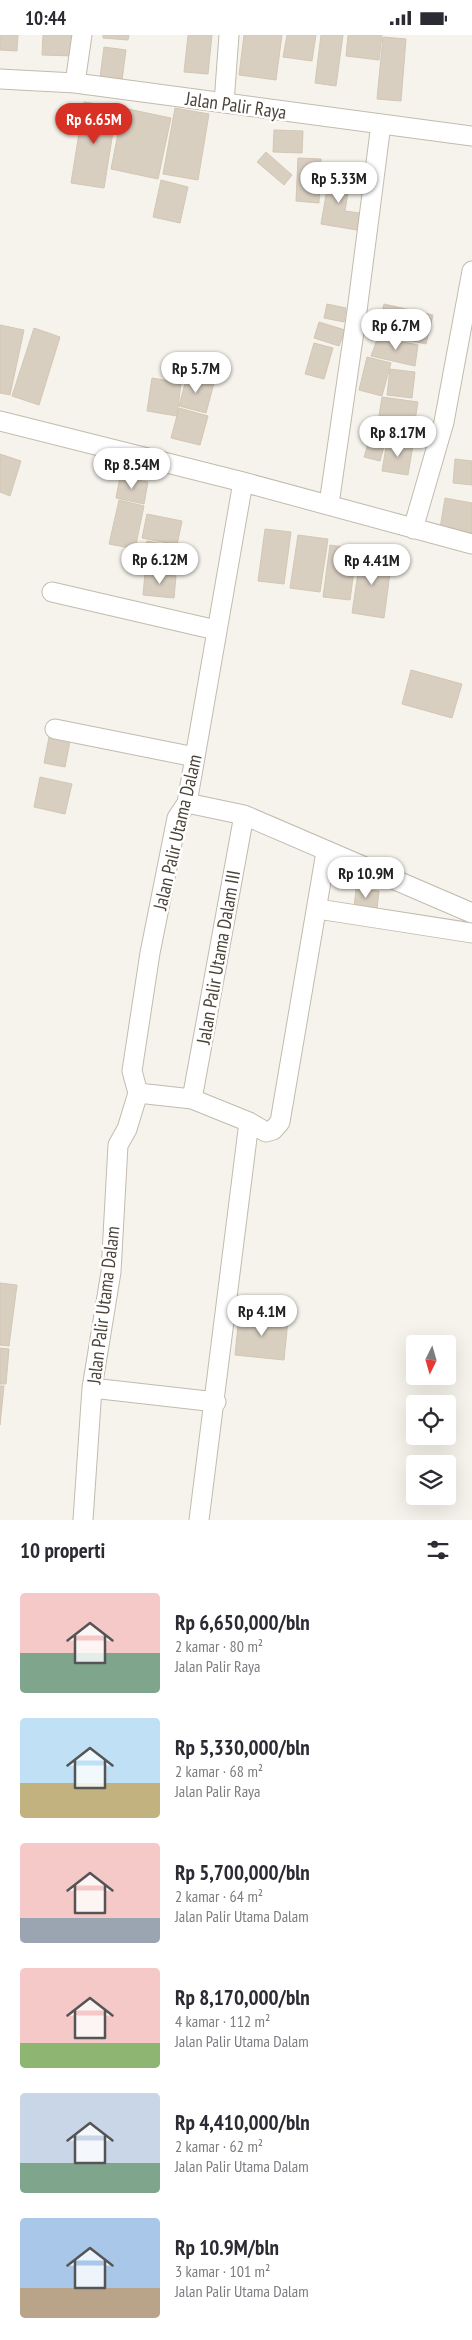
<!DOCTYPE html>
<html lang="id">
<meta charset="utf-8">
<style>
body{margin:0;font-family:"PT Sans Narrow",sans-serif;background:#f2f2f3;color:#2b2b33;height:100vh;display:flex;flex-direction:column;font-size:19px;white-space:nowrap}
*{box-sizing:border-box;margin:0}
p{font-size:16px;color:#7c7c81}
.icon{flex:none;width:28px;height:28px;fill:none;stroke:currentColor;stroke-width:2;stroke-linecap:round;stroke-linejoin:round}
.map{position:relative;height:1485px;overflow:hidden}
.sheet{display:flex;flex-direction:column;background:#fff;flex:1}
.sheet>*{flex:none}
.needle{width:32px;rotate:185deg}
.controls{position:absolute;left:406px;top:1300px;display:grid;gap:10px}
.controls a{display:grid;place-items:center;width:50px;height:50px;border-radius:5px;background:#fff;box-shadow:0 5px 20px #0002;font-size:25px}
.price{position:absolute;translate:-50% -42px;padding:0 11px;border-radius:18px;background:#fff;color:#222;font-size:16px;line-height:32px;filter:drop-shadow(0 1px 2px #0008)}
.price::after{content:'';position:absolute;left:50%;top:30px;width:15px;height:11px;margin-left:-8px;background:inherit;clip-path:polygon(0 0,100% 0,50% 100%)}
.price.selected{background:#d93025;color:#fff}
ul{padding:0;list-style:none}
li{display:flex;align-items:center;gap:15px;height:125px;padding:0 20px}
li span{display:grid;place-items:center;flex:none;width:140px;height:100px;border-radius:5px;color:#555}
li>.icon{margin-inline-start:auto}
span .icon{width:60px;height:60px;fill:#fffc;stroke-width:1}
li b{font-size:21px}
h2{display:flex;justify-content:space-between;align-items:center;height:60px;padding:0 20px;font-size:21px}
.status{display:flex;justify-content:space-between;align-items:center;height:35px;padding:0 25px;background:#fff;direction:ltr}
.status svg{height:14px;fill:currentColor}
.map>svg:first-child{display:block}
.building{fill:#d8cfc1;stroke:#d3c7b4}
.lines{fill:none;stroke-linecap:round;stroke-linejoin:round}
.minor-casing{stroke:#c2bbae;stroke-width:21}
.minor{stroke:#fff;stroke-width:19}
.labels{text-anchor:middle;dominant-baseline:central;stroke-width:5;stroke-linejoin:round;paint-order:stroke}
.street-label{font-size:19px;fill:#4b4439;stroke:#fff}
</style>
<div class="status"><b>10:44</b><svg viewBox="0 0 49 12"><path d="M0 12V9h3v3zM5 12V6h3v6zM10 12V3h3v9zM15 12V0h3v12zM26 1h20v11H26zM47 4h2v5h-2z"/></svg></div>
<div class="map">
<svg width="472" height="1485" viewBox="0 0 472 1485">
<rect width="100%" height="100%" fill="#f6f3ec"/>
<!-- building -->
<path class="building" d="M0,0H18L17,16L0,15Z
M43,0H75L74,21L42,20Z
M103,0H129L128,5L103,3Z
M188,0H212L208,39L184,37Z
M244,0H282L276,45L239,40Z
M287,0H316L312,26L283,22Z
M321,0H343L336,51L315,48Z
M348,0H382L379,25L346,21Z
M383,2L406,4L401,66L377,64Z
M104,12L126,15L121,53L99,50Z
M84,67L117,72L104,153L71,148Z
M123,73L171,83L158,144L111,134Z
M175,73L209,79L198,145L163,139Z
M274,95L303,96L302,118L273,117Z
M266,117L292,140L284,150L257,127Z
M298,123L321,124L319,168L296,166Z
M330,137L351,140L345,176L360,178L357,195L321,189Z
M161,145L188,152L180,188L153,182Z
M327,269L346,273L344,287L324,283Z
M384,269L433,280L426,309L377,298Z
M319,287L345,295L339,311L314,303Z
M0,290L24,295L10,360L0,358Z
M34,293L60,302L39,370L12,361Z
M378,302L418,310L415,331L371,321Z
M314,308L333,313L324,344L305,339Z
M367,322L391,328L382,361L359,355Z
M390,334L415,337L412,363L387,360Z
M187,341L214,348L206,378L179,371Z
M152,343L181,348L177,381L147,376Z
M382,362L418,367L413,398L377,393Z
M179,373L208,381L200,410L171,403Z
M373,393L388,397L380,426L364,422Z
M387,406L413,410L408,440L382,436Z
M0,419L21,426L10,461L0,457Z
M455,424L472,426V450L453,448Z
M120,442L148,447L144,469L116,463Z
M445,463L472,468V499L440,493Z
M119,465L144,471L135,514L109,509Z
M147,479L182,486L177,510L142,503Z
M265,494L291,497L284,549L258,546Z
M298,500L328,504L320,557L290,553Z
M147,506L178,512L174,536L143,530Z
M330,510L357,514L350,565L323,562Z
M361,518L392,523L384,583L352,578Z
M145,538L176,541L174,563L143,560Z
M411,635L462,649L452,683L402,669Z
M50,697L71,701L65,732L44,728Z
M40,742L72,749L65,779L34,772Z
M356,854L379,856L377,874L354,872Z
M0,1248L17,1250L9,1311L0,1310Z
M239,1280L288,1285L284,1325L235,1320Z
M0,1313L9,1314L6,1349H0Z
M0,1351H4L0,1390Z"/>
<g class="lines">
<!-- minor casing -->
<g class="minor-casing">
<path id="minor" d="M0,44L75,48L472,101
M75,48L82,0
M224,68L229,0
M0,386L243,447L472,509
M329,469L357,276L381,89
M413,494L444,387L472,236
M52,557L216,595
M55,694L195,722
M187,768L244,780L472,878
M318,874L472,898
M138,1058L132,1036L150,918L177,783L187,768L243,447
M192,1064L244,780
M92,1353L216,1367
M83,1485L92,1353L111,1237L118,1110L127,1094L138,1058L192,1064L249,1087L266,1097L273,1095L280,1087L326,817
M199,1485L249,1087"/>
</g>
<!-- minor -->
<use href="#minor" class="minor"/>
</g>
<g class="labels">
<!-- street labels -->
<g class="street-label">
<text transform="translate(236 70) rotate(8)">Jalan Palir Raya</text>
<text transform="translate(177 797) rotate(-77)">Jalan Palir Utama Dalam</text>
<text transform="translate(218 922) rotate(-80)">Jalan Palir Utama Dalam III</text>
<text transform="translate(103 1270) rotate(-83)">Jalan Palir Utama Dalam</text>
</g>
</g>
</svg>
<div class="controls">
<a><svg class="needle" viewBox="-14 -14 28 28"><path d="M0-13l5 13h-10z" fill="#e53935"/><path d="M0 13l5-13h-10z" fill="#7c7c81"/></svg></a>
<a><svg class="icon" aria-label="locate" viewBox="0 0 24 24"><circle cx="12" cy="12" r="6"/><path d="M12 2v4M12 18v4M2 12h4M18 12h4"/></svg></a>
<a><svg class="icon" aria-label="layers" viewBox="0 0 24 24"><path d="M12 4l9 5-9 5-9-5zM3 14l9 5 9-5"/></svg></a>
</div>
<b class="price selected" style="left:94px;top:110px">Rp 6.65M</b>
<b class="price" style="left:339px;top:169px">Rp 5.33M</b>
<b class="price" style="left:396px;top:316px">Rp 6.7M</b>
<b class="price" style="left:196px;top:359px">Rp 5.7M</b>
<b class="price" style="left:398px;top:423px">Rp 8.17M</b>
<b class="price" style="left:132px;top:455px">Rp 8.54M</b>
<b class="price" style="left:160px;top:550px">Rp 6.12M</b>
<b class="price" style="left:372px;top:551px">Rp 4.41M</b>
<b class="price" style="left:366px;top:864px">Rp 10.9M</b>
<b class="price" style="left:262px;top:1302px">Rp 4.1M</b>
</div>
<section class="sheet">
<h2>10 properti<svg class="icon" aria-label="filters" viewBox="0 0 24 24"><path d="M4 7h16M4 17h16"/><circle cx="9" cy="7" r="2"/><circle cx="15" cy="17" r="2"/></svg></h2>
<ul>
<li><span style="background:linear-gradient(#f6c9c9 60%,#7fa58c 0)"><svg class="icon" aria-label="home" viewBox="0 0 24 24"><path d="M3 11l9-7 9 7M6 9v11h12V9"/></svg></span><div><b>Rp 6,650,000/bln</b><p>2 kamar · 80 m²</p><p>Jalan Palir Raya</p></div></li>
<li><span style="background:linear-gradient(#bfe0f5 65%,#c2b280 0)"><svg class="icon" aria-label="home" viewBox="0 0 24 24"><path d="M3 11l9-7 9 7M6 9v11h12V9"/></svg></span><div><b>Rp 5,330,000/bln</b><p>2 kamar · 68 m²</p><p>Jalan Palir Raya</p></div></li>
<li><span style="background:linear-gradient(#f6c9c9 75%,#9aa5b1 0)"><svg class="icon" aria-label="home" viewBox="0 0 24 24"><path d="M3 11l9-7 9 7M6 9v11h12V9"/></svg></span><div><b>Rp 5,700,000/bln</b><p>2 kamar · 64 m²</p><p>Jalan Palir Utama Dalam</p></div></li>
<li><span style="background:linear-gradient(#f6c9c9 75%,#8fb573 0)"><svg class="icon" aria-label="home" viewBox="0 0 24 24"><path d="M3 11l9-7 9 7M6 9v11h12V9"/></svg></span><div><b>Rp 8,170,000/bln</b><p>4 kamar · 112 m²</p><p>Jalan Palir Utama Dalam</p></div></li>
<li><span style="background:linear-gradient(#c9d6e8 70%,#7fa58c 0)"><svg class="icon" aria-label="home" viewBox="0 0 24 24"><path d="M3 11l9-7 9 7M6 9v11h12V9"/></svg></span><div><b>Rp 4,410,000/bln</b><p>2 kamar · 62 m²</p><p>Jalan Palir Utama Dalam</p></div></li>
<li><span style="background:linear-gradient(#a9c7e8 70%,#b9a48a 0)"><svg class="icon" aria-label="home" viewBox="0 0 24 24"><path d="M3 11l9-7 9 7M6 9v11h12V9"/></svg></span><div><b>Rp 10.9M/bln</b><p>3 kamar · 101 m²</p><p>Jalan Palir Utama Dalam</p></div></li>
</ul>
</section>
